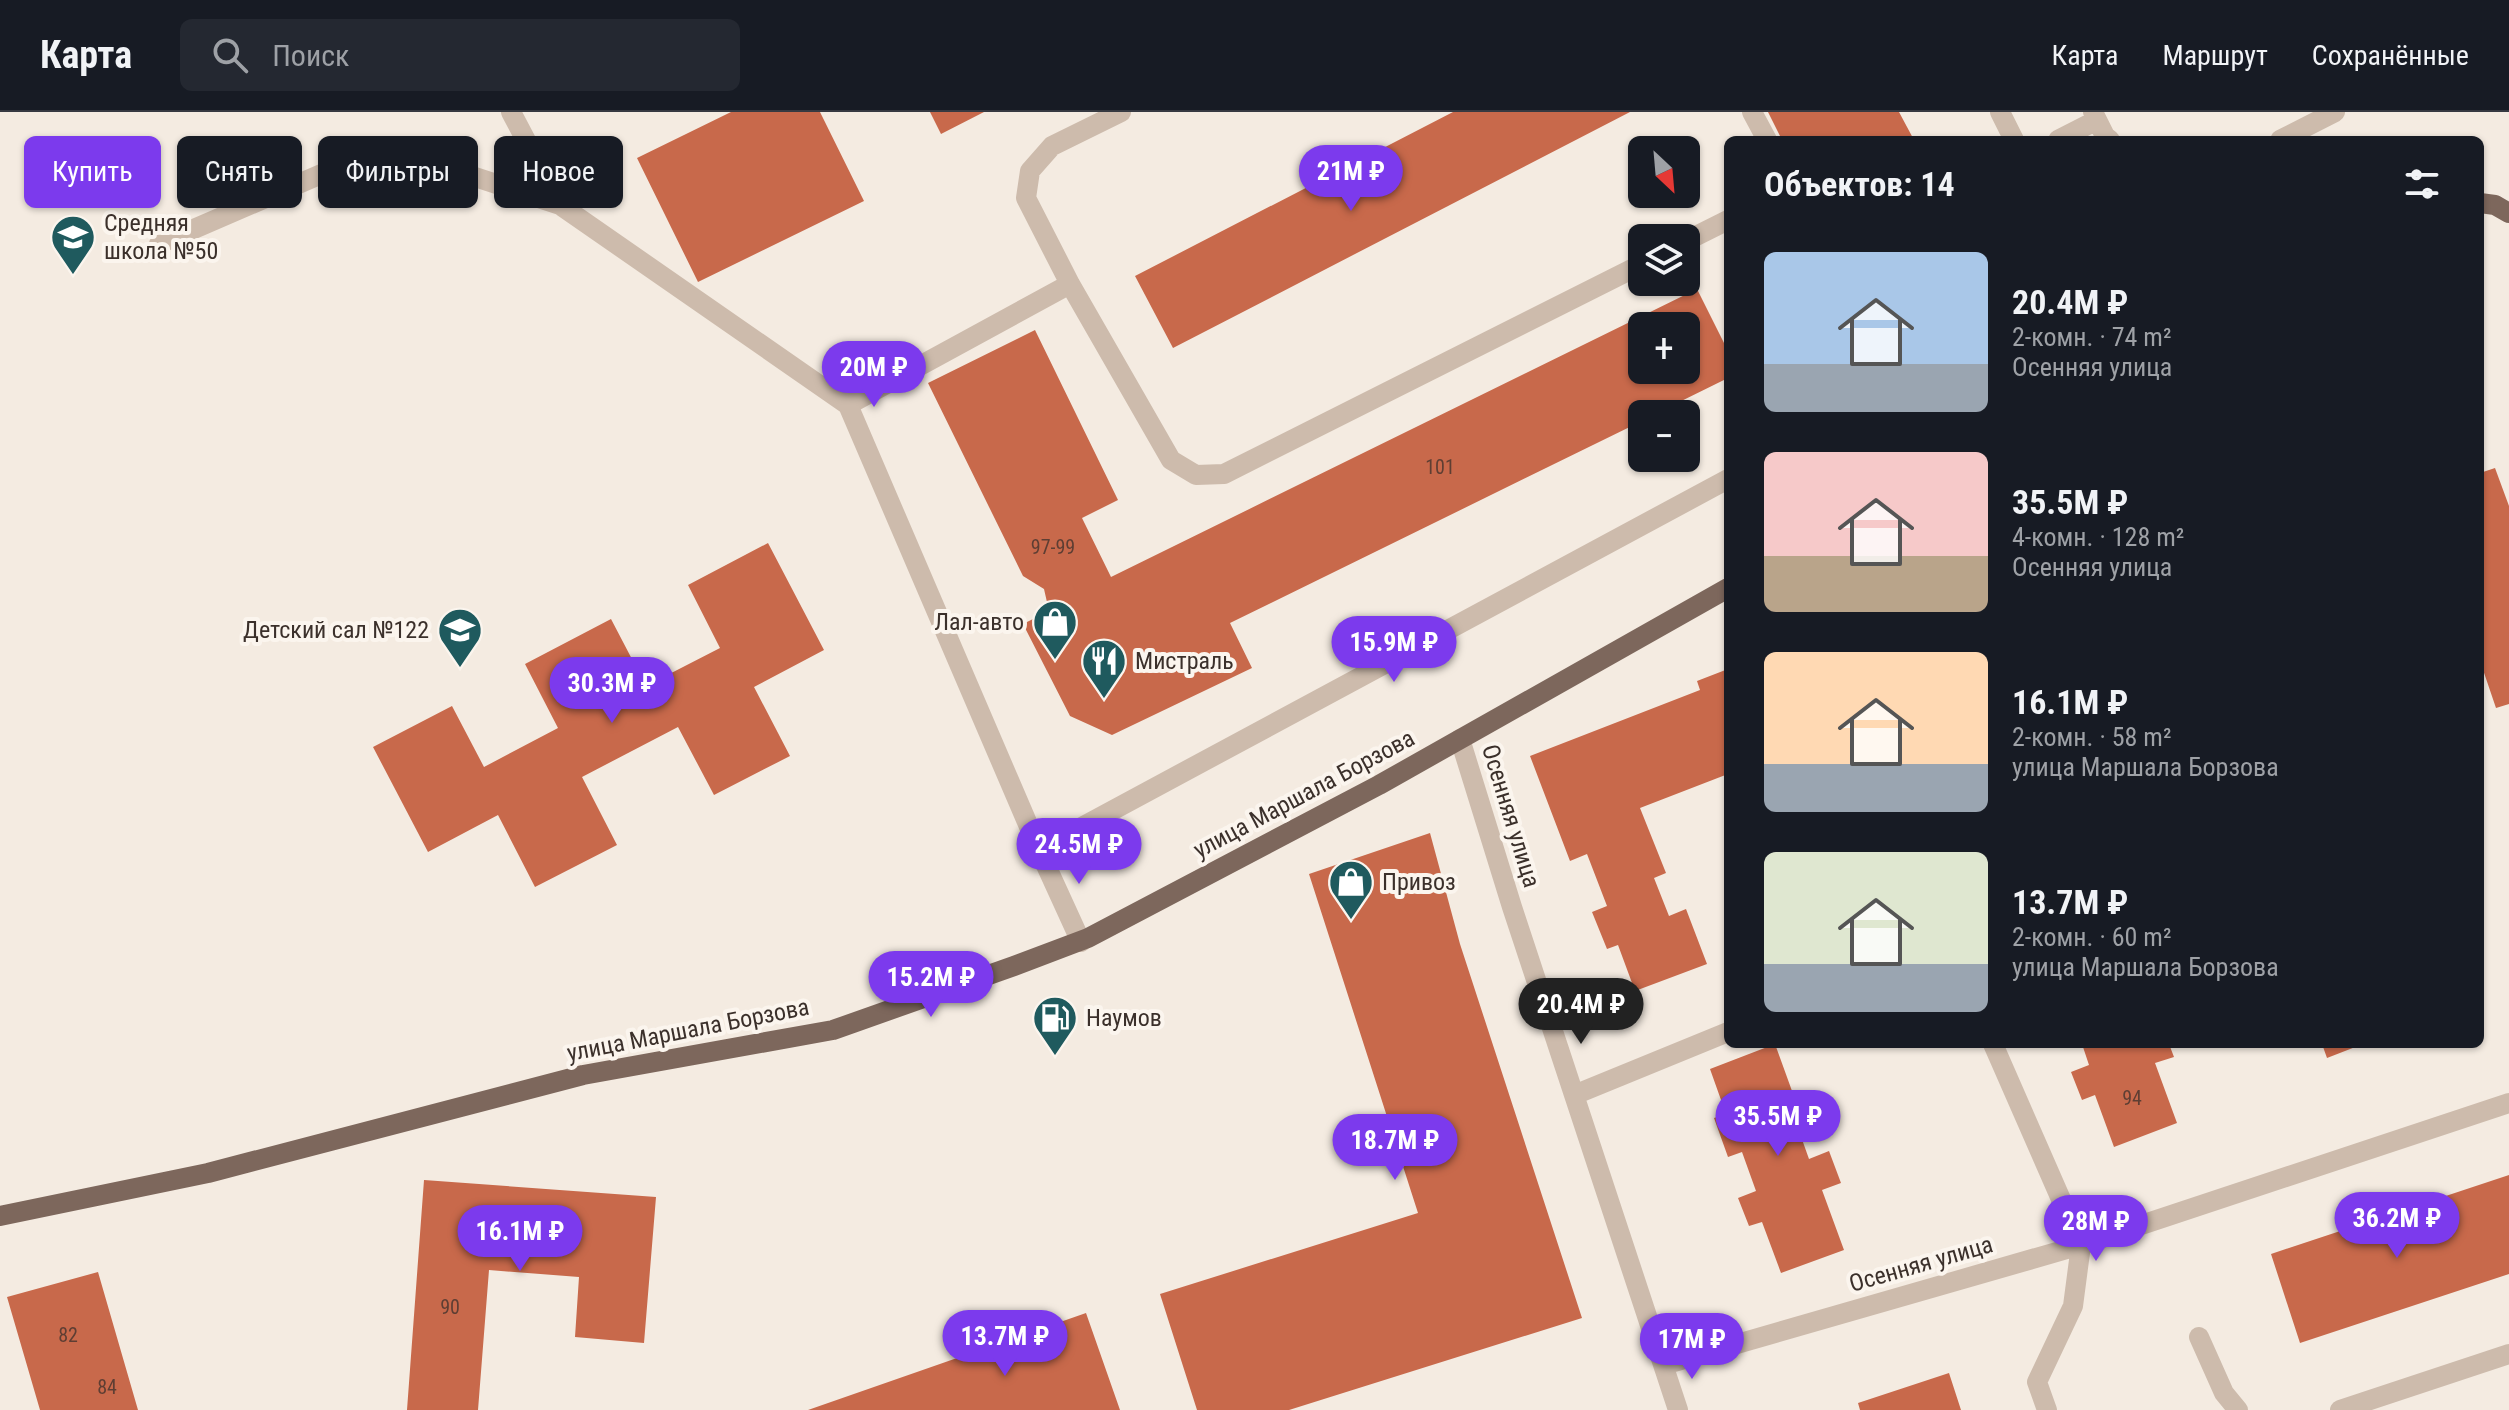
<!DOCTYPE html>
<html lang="ru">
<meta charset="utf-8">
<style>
body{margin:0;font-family:"Roboto Condensed",sans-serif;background:#242831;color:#f1f3f6;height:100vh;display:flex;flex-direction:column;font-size:30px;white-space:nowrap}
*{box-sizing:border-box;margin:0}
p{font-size:26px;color:#9ea1a6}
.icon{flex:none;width:44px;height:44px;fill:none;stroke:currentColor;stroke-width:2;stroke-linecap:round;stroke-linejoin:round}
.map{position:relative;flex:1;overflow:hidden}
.panel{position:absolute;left:1724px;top:24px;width:760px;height:912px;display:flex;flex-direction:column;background:#171b24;border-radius:12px;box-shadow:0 2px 6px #0004}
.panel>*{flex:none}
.top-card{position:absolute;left:24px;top:24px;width:760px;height:72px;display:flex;gap:16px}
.needle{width:52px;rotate:154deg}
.controls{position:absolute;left:1628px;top:24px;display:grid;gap:16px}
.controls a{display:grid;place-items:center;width:72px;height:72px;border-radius:12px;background:#171b24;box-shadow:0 2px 6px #0004;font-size:40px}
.price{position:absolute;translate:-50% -68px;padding:0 18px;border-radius:28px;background:#7c3aed;color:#fff;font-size:26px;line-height:52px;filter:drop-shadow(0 2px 4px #0008)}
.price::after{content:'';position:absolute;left:50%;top:48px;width:24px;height:18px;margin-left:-12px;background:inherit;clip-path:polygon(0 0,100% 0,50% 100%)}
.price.selected{background:#222;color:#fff}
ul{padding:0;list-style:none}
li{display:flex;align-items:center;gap:24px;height:200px;padding:0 40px}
li span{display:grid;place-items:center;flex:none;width:224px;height:160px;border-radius:12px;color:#555}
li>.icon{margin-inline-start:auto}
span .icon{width:96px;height:96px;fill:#fffc;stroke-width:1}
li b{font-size:34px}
h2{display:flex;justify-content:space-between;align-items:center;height:96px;padding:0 40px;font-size:34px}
.chip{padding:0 28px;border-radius:12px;background:#171b24;box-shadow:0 2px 6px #0004;font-size:28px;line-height:72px}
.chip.selected{background:#7c3aed;color:#fff}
header{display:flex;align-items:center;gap:48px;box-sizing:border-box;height:112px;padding:0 40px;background:#171b24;border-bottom:2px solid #363941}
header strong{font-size:38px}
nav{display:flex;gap:44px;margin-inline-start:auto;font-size:28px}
.search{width:560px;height:72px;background:#242831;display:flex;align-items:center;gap:20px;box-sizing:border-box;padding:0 28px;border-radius:12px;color:#9ea1a6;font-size:30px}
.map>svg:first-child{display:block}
.building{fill:#c8694b;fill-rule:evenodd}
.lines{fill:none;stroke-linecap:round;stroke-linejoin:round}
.minor{stroke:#cdbbac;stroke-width:20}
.major{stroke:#7d675c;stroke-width:20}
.labels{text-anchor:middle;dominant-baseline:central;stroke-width:8;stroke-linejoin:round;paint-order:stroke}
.number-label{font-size:20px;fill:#5e3e33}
.poi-label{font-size:24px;fill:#3b302b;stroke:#fbf5ee;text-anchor:start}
.street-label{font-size:24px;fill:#3b302b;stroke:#fbf5ee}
</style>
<header>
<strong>Карта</strong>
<div class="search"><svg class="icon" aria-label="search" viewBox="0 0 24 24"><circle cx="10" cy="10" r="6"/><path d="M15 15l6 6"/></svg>Поиск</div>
<nav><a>Карта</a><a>Маршрут</a><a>Сохранённые</a></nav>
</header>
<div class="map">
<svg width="2509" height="1298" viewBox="0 0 2509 1298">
<rect width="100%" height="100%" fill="#f4ebe1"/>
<!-- building -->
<path class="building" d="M731,0H820L864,89L698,170L637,46Z
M930,0H984L941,22Z
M1453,0H1630L1173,236L1135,164Z
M1768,0H1899L1914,28H1782Z
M1697,177L1728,239V266L1655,302H1642V309L1230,511L1252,556L1112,623L1070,604L1023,512L1049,499L1044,477L1023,464L928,271L1035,218L1118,388L1082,406L1111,465ZM1642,214H1686V258H1642Z
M2495,356L2509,394V592L2496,596L2480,549V361Z
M768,431L824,538L754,575L790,644L714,683L678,615L582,665L617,733L535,775L498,703L428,740L373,635L452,594L484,655L558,616L525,552L611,507L646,574L720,536L688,473Z
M1728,557V662L1640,696L1666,761L1654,766L1669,804L1686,797L1707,852L1635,879L1618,833L1607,837L1592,800L1607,794L1587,742L1570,749L1530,644L1700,578L1697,569Z
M1430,721L1460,832L1582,1206L1289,1298H1197L1160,1182L1418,1101L1309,762Z
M1775,932L1796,990L1811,985L1821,1011L1799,1019L1809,1047L1829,1039L1841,1071L1822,1078L1844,1138L1781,1161L1762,1110L1749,1114L1738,1086L1756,1079L1742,1040L1728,1045L1714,1006L1726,1002L1710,957Z
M2082,932H2169L2174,945L2155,951L2177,1011L2114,1035L2095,983L2082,988L2071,960L2089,953Z
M2322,932H2363L2327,946Z
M2509,1063V1162L2300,1231L2271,1142Z
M424,1068L656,1085L644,1231L575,1225L579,1165L489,1158L478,1298H407Z
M98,1160L138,1298H40L7,1185Z
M1086,1201L1120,1298H808Z
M1949,1261L1961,1298H1860L1858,1291Z"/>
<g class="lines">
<!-- minor -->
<path class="minor" d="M511,0L560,93L848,293L1039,738L1081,830
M1121,0L1052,34L1030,59L1026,86L1070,172L1171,348L1196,363L1224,362L1642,152
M1752,0L1767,28
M2000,0L2014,28
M2093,0L2105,24L2110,28
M2058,28L2097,8
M2280,28L2335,0
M1686,129L1728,108
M159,132L384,35L560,93
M848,293L1070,172
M1460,627L1512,795L1678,1298
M1039,738L1728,367
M1993,932L2081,1133L2073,1194L2037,1270L2047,1298
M1574,983L1728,920
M2199,1225L2224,1281L2238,1298
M1664,1253L2081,1133L2509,991
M2340,1298L2509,1242"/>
<!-- major -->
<path class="major" d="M2480,91L2495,93L2509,101
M0,1104L208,1061L583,963L833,918L1014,854L1088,826L1379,673L1728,476"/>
</g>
<!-- icons -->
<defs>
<g id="school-pin" transform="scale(2.3)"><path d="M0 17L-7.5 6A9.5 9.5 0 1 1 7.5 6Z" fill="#1f5a5e" stroke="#fbf5ee"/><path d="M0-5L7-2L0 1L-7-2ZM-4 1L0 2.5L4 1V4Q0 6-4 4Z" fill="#fff"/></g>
<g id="shop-pin" transform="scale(2.3)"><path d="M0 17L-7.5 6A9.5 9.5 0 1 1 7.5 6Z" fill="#1f5a5e" stroke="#fbf5ee"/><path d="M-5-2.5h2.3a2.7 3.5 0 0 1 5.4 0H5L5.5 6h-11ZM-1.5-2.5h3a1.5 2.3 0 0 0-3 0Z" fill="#fff"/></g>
<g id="restaurant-pin" transform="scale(2.3)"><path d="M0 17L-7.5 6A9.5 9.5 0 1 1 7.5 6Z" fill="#1f5a5e" stroke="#fbf5ee"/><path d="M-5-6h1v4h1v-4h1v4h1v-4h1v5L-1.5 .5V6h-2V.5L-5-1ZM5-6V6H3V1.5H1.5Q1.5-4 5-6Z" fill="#fff"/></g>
<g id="fuel-pin" transform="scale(2.3)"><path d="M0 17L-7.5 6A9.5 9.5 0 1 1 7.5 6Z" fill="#1f5a5e" stroke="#fbf5ee"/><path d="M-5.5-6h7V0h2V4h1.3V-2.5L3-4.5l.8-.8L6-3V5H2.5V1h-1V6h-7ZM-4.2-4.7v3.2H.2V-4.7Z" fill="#fff"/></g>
</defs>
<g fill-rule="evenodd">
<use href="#school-pin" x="73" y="125"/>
<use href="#shop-pin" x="1055" y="510"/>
<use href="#school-pin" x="460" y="518"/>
<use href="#restaurant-pin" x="1104" y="549"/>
<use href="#shop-pin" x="1351" y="770"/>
<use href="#fuel-pin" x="1055" y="906"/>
</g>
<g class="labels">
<!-- number labels -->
<g class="number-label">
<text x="1440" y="355">101</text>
<text x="1053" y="435">97-99</text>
<text x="2132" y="986">94</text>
<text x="450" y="1195">90</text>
<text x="68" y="1223">82</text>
<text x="107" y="1275">84</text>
</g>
<!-- poi labels -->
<g class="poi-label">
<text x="104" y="111">Средняя<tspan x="104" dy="28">школа №50</tspan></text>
<text x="1024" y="510" text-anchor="end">Лал-авто</text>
<text x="429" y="518" text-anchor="end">Детский сал №122</text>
<text x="1135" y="549">Мистраль</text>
<text x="1382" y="770">Привоз</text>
<text x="1086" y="906">Наумов</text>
</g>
<!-- street labels -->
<g class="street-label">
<text transform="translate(1304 682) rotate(-28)">улица Маршала Борзова</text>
<text transform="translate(1511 704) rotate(73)">Осенняя улица</text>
<text transform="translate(688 918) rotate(-11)">улица Маршала Борзова</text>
<text transform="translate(1921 1152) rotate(-16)">Осенняя улица</text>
</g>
</g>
</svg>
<div class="controls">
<a><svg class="needle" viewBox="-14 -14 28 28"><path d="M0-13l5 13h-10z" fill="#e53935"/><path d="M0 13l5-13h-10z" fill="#9ea1a6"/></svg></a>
<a><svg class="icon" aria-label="layers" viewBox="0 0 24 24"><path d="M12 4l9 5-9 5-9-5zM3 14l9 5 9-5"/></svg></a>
<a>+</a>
<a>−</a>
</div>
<b class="price" style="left:1351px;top:101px">21M ₽</b>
<b class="price" style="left:874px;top:297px">20M ₽</b>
<b class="price" style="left:1394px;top:572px">15.9M ₽</b>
<b class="price" style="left:612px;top:613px">30.3M ₽</b>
<b class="price" style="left:1079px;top:774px">24.5M ₽</b>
<b class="price" style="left:931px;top:907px">15.2M ₽</b>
<b class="price selected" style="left:1581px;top:934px">20.4M ₽</b>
<b class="price" style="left:1778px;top:1046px">35.5M ₽</b>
<b class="price" style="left:1395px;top:1070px">18.7M ₽</b>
<b class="price" style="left:2397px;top:1148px">36.2M ₽</b>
<b class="price" style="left:2096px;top:1151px">28M ₽</b>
<b class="price" style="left:520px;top:1161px">16.1M ₽</b>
<b class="price" style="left:1005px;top:1266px">13.7M ₽</b>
<b class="price" style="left:1692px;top:1269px">17M ₽</b>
<div class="top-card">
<a class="chip selected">Купить</a>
<a class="chip">Снять</a>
<a class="chip">Фильтры</a>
<a class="chip">Новое</a>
</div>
<section class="panel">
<h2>Объектов: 14<svg class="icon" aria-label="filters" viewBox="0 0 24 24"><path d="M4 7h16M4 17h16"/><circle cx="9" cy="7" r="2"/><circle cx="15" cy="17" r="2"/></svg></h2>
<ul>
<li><span style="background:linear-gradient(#a9c7e8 70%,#9aa5b1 0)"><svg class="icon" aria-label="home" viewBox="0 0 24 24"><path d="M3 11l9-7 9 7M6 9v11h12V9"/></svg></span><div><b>20.4M ₽</b><p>2-комн. · 74 m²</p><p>Осенняя улица</p></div></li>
<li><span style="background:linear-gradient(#f6c9c9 65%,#b9a48a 0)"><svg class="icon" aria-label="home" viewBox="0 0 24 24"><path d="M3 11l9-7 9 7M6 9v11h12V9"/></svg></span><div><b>35.5M ₽</b><p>4-комн. · 128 m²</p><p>Осенняя улица</p></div></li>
<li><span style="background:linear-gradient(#ffd9b3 70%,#9aa5b1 0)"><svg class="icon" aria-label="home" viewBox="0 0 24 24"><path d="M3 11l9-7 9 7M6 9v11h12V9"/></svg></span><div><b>16.1M ₽</b><p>2-комн. · 58 m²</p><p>улица Маршала Борзова</p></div></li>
<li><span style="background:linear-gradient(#dfe7d0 70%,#9aa5b1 0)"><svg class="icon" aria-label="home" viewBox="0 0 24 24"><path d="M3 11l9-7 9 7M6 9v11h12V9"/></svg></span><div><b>13.7M ₽</b><p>2-комн. · 60 m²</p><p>улица Маршала Борзова</p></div></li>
</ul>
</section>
</div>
